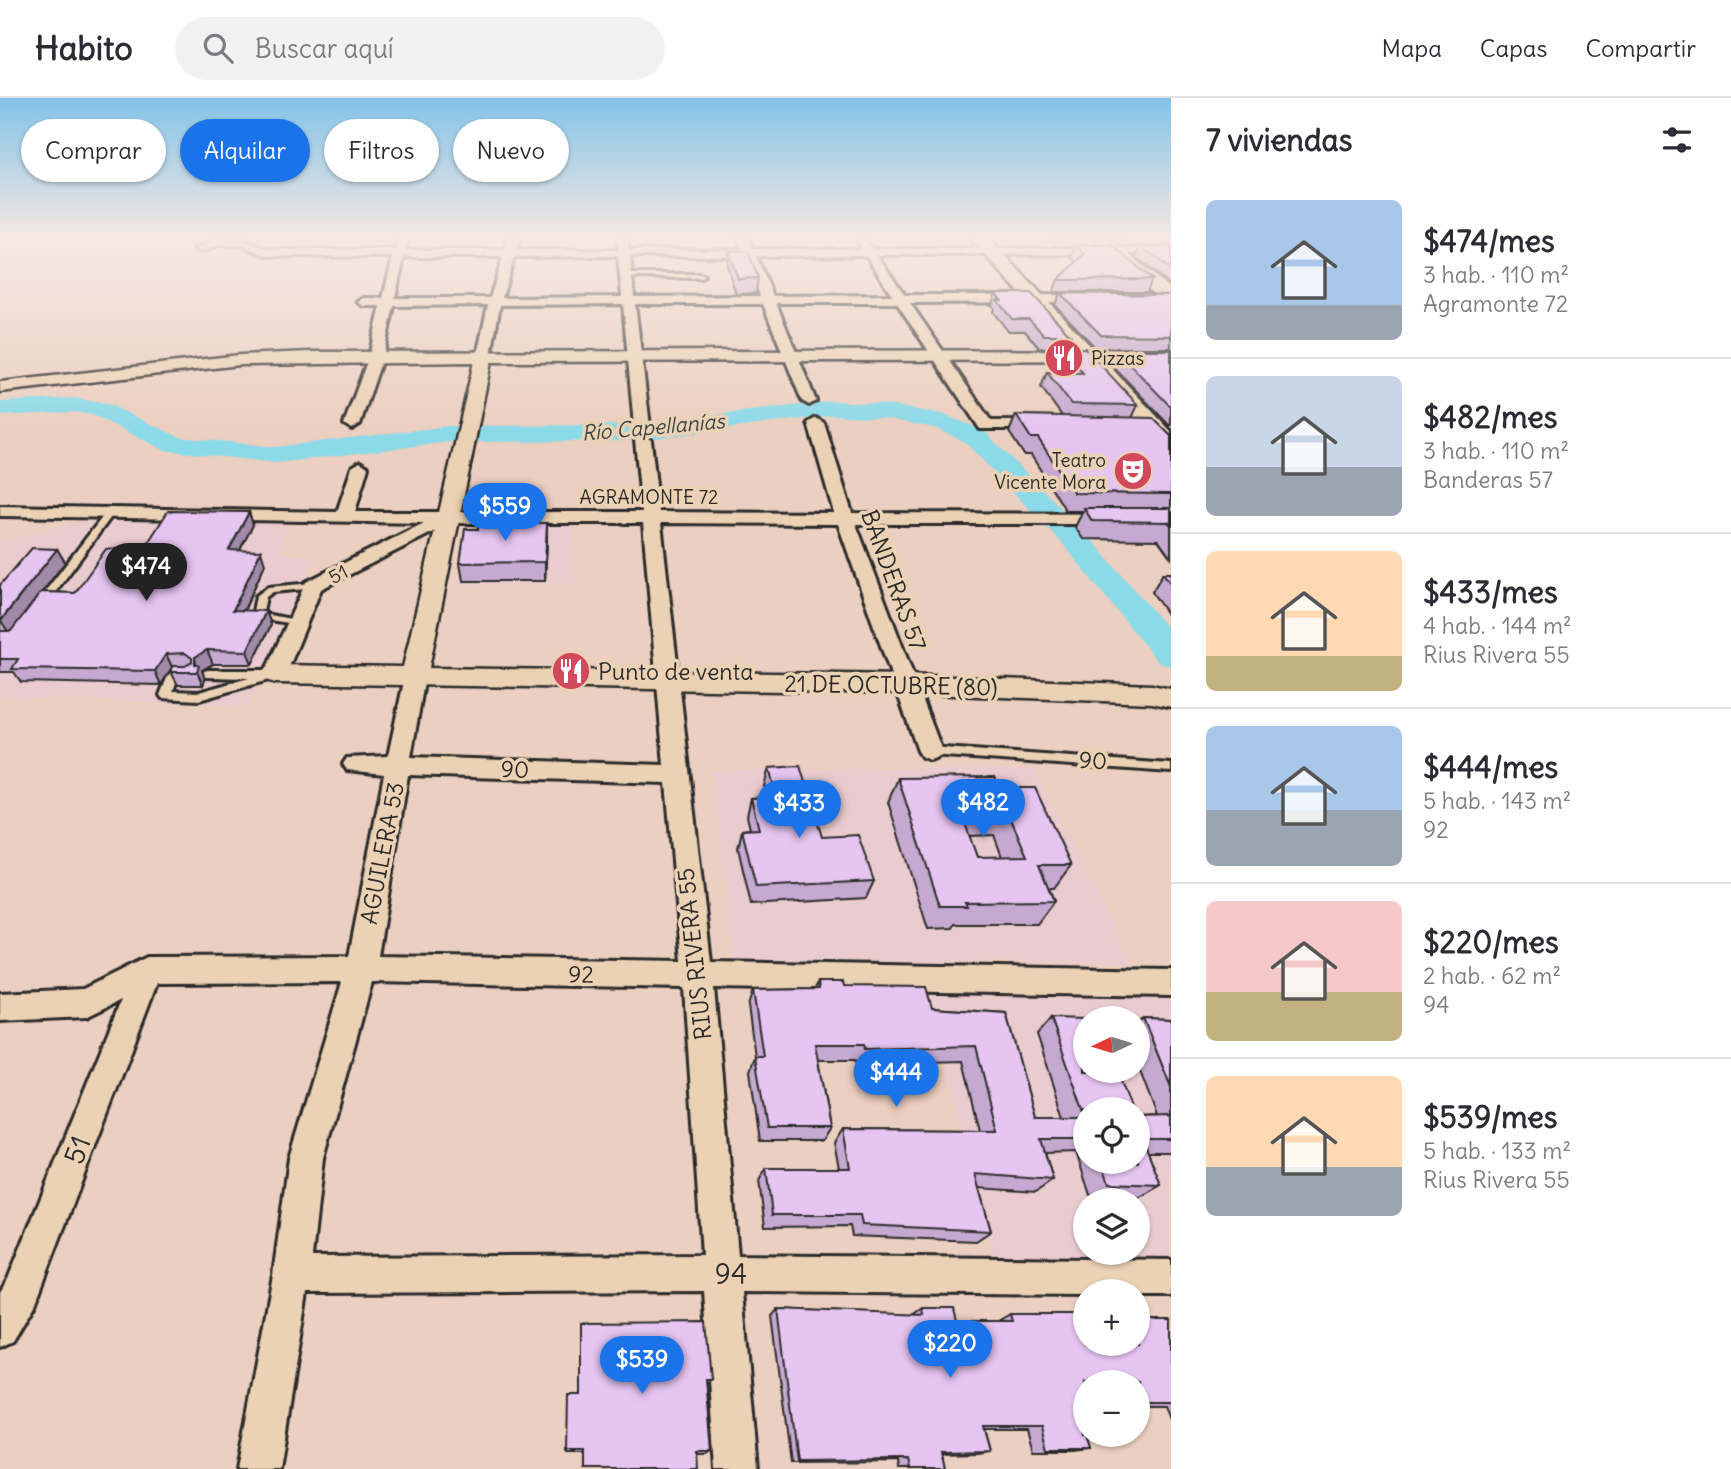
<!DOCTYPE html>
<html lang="es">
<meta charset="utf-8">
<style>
body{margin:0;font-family:Delius,sans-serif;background:#f2f2f3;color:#2b2b33;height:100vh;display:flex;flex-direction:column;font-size:26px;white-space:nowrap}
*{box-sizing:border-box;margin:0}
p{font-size:23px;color:#7c7c81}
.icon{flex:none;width:38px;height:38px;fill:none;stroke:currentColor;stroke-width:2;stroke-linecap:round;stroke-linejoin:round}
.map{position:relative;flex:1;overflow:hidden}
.sheet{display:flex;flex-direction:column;background:#fff;width:560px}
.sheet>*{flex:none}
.banner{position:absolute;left:21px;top:21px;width:665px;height:63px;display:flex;gap:14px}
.needle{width:46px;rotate:266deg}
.buttons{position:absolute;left:1073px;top:908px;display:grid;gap:14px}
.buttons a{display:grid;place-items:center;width:77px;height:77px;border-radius:50%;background:#fff;box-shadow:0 2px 5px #0004;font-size:35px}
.price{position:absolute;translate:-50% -60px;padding:0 16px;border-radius:24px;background:#1a73e8;color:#fff;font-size:23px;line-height:46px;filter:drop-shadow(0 2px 4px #0008)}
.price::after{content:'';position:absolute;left:50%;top:42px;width:21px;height:16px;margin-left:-10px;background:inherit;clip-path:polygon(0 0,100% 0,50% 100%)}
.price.active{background:#222;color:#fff}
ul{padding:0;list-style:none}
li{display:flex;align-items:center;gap:21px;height:175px;padding:0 35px}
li+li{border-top:2px solid #e1e1e2}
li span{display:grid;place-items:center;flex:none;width:196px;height:140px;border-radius:10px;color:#555}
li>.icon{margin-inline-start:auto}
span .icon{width:84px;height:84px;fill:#fffc;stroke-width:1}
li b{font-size:30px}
h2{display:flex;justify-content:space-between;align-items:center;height:84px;padding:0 35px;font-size:30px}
.tag{padding:0 24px;border-radius:32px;background:#fff;box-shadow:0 2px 5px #0004;font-size:24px;line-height:63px}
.tag.active{background:#1a73e8;color:#fff}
header{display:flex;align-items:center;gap:42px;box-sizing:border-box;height:98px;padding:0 35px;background:#fff;border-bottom:2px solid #e1e1e2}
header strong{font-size:33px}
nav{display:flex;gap:38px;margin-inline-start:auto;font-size:24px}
.search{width:490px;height:63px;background:#f2f2f3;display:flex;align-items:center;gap:18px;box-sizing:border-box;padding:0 24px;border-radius:38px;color:#7c7c81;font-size:26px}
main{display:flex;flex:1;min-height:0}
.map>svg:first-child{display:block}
.built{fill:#eacccf;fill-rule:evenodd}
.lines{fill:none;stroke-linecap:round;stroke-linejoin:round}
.river{fill:#8bdae8;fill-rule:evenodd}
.service-casing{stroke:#2b2b2b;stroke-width:6}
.minor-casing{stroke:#2b2b2b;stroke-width:6}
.tertiary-casing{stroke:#2b2b2b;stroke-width:5}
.primary-casing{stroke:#2b2b2b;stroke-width:6}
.service{fill:#ecd2b4;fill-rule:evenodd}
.minor{fill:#ecd2b4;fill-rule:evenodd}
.tertiary{fill:#ecd2b4;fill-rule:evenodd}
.primary{fill:#ecd2b4;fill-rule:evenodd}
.wall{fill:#c6a9d0;stroke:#2b2b2b;stroke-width:2;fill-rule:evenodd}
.shaded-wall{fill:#a18aa9;stroke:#2b2b2b;stroke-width:2}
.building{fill:#e6c5f2;stroke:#2b2b2b;stroke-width:2;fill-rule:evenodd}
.labels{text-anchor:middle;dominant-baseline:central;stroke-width:7;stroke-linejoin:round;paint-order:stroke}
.far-poi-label{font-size:19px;fill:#2b2b2b;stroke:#ecd2b4;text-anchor:start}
.far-street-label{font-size:19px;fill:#2b2b2b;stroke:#ecd2b4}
.far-water-label{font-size:21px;font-style:italic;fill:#394547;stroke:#ecd2b4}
.street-label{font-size:23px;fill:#2b2b2b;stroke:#ecd2b4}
.poi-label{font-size:23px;fill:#2b2b2b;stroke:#ecd2b4;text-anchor:start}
.near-street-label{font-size:28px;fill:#2b2b2b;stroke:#ecd2b4}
</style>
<header>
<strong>Habito</strong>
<div class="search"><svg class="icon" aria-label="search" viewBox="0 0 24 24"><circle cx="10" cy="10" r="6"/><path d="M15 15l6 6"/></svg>Buscar aquí</div>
<nav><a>Mapa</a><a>Capas</a><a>Compartir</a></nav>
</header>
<main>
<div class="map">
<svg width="1171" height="1371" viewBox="0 0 1171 1371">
<rect width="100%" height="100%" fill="#ebcfc0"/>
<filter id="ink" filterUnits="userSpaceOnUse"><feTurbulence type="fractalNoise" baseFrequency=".0143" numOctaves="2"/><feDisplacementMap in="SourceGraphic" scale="14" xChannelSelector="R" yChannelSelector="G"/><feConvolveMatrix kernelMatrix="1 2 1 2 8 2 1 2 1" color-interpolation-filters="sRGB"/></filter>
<g filter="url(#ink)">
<!-- built -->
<path class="built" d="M82,423L290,425L279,455L315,459L249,608L0,599V443Z
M574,425V486H458L467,426Z
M865,670L1034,671L1132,865L734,862L712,673Z
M929,893L1171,899V1163L993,1161ZM1085,920H1138V973H1085ZM1085,1012H1138V1064H1085ZM1085,1102H1138V1155H1085Z"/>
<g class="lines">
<!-- river -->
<path class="river" d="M73,300L108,306L179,339L276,349L449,328L633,327L833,303L882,306L942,316L983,332L1085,434L1171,534V568L1159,565L1063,446L965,344L935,330L882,320L833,317L633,343L449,344L276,365L164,352L93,317L73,314L0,318V304Z"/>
<!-- service casing -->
<g class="service-casing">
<path id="service" d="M626,176H701L704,178L701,180L624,179Z
M110,412L114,415L45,508H37V504L107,413Z
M313,485L318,488L316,490L273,494L266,499L263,513L265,516L301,523V527L257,520L253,513L256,498L268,489Z
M174,571H189L194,575L189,579H178L173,593L199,594L249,580L204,579L203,576L204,573L208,572H275L280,576L279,579L199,602L162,600L160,597L169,575Z
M930,649L1171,666V674L930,657L924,653Z"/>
</g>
<!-- minor casing -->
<g class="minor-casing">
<path id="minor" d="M398,140H408L406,152H505L509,140L519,141L516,152H618L617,140H627L629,152L742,151L738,140H748L753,151H862L857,143L863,140L873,151L1171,150V156L877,157L905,197H1095L1097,200L1091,204L910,205L991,323H1042L1048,325V331H980L897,205H776L816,303L809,307L802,303L763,206H635L650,328L642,333L634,328L623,206L500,207L491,258L484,262L477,258L488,207L394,208L383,258L360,326L352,331L344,326L369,258L381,208H364L358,204L364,200H383L393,159L269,158L240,147H220L201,154L195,151L218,141H241L271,152H395ZM866,157L892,197L773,198L756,158ZM618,158L622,199L502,200L514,159ZM630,158H745L760,198L634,199ZM404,159H503L490,200H395Z
M816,320L824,325L852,415L1171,416V426H856L942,653L938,659L930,662L922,659L918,653L838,426L661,425L711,864L1171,872V898L714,890L738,1157L1171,1162V1198H1138V1194H1085V1197L742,1194L758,1371H716L704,1193L307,1195L279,1371H237L273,1177L289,1060L342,884L157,885L35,1206L13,1243L0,1249V1194L8,1181L121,902L86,919L0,923V895L83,891L147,859L349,858L384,676L347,672L343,666L347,660L388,658L406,574H422L425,579L411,659L664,667L643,425H451L321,491L286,576L283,581H267L264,576L306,484L424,425L0,418V408L337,414L352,369L360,364L368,369L355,414H642L635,342L643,337L651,342L659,414L834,415L808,325ZM408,677L666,685L682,863L378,858ZM372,884L684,890L702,1157L312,1159L323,1060Z"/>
</g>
<!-- tertiary casing -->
<g class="tertiary-casing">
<path id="tertiary" d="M1171,252V262L491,264L429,570L906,577L1152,587L1171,591V609L1152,605L906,595L275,585L266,582L262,576L266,570L275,567L403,569L474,264L240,267L0,294V284L240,257L310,254Z"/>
</g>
<!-- primary casing -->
<g class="primary-casing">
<path id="primary" d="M970,140H988L1171,333V356L1162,353Z
M1090,140H1109L1171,191V207L1164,205Z"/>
</g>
<!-- service -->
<use href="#service" class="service"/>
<!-- minor -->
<use href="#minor" class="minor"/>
<!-- tertiary -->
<use href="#tertiary" class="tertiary"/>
<!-- primary -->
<use href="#primary" class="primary"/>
</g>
<!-- wall -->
<path class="wall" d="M1048,140H1098L1095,147L1152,181L1147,194H1053L1058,182L1077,164L1072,159L1076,148H1056Z
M1112,140H1171V188L1136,159L1141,148H1143H1122Z
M728,153L758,180L756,195L736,196L727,168Z
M995,195L1070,237L1065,250H1039L1025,233H1008L993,214L994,210L992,207Z
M1060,195L1171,197V250H1096L1055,207Z
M1062,250L1138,307L1132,320L1171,338V460L1158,442L1083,441L1075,429L1083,413H1066L1031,357H1024L1009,334L1016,317L1062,318L1041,289L1047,274H1064L1056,265Z
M1116,252H1171V327H1169L1110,265Z
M249,414L253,427L240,452L265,466L244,513H266L271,527L252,566H213L202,572L205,582L203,587H178L171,574L173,569L161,587L21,584L14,574H0V487L57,451L65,464L42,494L75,495L144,451Z
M547,443L545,483H463L460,465Z
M1163,475H1171V522L1152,494Z
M769,670L822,739L874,783L866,800L751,807L738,750L742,732L750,731L747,718L751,700L767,699L764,688Z
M898,680L1000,690L1071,767L1054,790H1049L1054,803L1037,826H955L953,830L928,831L888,704ZM994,737L1002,759H977L969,738Z
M818,884L844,888L932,910L1006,915L1035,1019H1064L1037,936L1051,920L1085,1012V1064H1138V1019L1157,1018L1138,968V925L1143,920L1171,921V1054H1148L1161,1087L1140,1099L1090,1097L1076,1054L1045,1055L1053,1082L1036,1094L979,1090L991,1133L976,1143L852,1138L850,1128L765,1129L759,1083L766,1070H839L834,1045L843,1031L980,1032L963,963L856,966L855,962H818L830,1030L822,1043H760L750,973L755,958L748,908L753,892L815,891Z
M923,1210L957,1223H998L1010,1216L1085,1246L1171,1222V1327L1164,1308H1138V1284H1085V1308H1078L1091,1350L1075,1352H1033L1027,1331H984L990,1353L977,1355L942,1356L945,1371H899L898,1364L791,1365L772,1218L778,1211L913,1217Z
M581,1225L711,1281L706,1286L712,1353L707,1356H568L567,1353L581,1297Z"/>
<!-- shaded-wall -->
<path class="shaded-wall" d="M249,414L253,427L233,465L229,452Z
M547,425V443L545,483V464Z
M57,451L65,464L10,536L1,523Z
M261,453L265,466L238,525L233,512Z
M266,513L271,527L252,566L247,553Z
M207,552L213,566L202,572L205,582L203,587L197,574L195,559Z
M166,556L172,569L161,587L155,573Z"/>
<!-- building -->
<path class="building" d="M1076,147H1112L1152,181L1058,182L1085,156Z
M1141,148H1171V172Z
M728,153H748L758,180L738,181Z
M995,195H1031L1070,237H1044L1029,221H1012L997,202H1001Z
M1060,195L1171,197V238L1101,237Z
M1062,250H1085L1138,307L1071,306L1047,274L1083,275Z
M1116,252H1171V309Z
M1016,317L1153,320L1171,338V396L1074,395L1038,340H1031Z
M1084,410H1171V427L1168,424L1092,423Z
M168,413L249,414L229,452L261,453L233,512L266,513L247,553L207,552L195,559V566L199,568L197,574H171L173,568H185L192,564V560L185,555L166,556L155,573L12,571L18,561H0V533H11L41,494L75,495L106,451H144Z
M478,425H547L545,464L460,465L465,431H478Z
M32,450L57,451L0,523V487Z
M1163,475H1171V486Z
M800,668L822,739L858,737L874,783L756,789L742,732L759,731L751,700L777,699L769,670Z
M995,679L1000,690H1035L1071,767H1039L1054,803L965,804L967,808H940L898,680ZM961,714H1008L1027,758L977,759Z
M818,884H843L844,888L926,889L932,910L1006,915L1035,1019H1085V1041H1041L1053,1082L975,1076L991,1133L862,1127L860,1117H772L766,1070H850L843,1031L997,1032L976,948L865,951L864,946H815L830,1030H767L755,958H763L753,892L819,891Z
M1051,920L1085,921V973H1117L1132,1012H1085V1017Z
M1143,920L1171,921V989Z
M1171,1018V1041H1143L1161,1087L1109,1085L1102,1064H1138V1019Z
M923,1210H954L957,1223H1012L1010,1216H1085V1246H1138V1222H1171V1304H1138V1284H1085V1304H1077L1085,1331V1337H1087L1091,1350H1048L1042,1328H983L990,1353L941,1354L945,1371H910L908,1362L797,1363L778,1211L924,1217Z
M706,1224L711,1281H706L712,1353H697L698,1371H585V1353H567L568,1297H581V1225Z"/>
</g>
<!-- sky -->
<linearGradient id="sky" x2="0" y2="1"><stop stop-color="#83c3e8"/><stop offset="0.42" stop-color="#f6e9e3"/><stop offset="1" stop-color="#f6e9e3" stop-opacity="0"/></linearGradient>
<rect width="1171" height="332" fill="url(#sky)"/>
<!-- icons -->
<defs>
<g id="restaurant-disc" transform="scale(2.0125)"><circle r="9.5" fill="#d1495b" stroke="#ecd2b4"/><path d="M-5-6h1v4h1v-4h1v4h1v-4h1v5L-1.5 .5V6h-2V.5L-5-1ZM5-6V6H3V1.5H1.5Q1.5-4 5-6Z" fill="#fff"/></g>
<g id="theatre-disc" transform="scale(2.0125)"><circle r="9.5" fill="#d1495b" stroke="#ecd2b4"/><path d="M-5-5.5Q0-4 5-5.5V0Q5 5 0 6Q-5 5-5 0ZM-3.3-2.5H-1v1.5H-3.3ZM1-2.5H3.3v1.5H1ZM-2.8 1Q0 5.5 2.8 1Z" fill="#fff"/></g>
</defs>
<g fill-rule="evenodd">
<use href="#restaurant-disc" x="1064" y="260"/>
<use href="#theatre-disc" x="1133" y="373"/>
<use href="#restaurant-disc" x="571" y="573"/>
</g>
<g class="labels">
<!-- far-poi labels -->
<g class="far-poi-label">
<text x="1091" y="260">Pizzas</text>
<text x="1106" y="362" text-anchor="end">Teatro<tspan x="1106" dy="22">Vicente Mora</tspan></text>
</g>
<!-- far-street labels -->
<g class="far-street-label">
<text x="649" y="399">AGRAMONTE 72</text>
<text transform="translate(338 476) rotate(-27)">51</text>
</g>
<!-- far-water labels -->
<g class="far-water-label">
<text transform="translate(653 329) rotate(-5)">Río Capellanías</text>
</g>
<!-- street labels -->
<g class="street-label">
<text transform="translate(894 482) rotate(70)">BANDERAS 57</text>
<text transform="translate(891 587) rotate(1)">21 DE OCTUBRE (80)</text>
<text transform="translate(1093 662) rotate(3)">90</text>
<text transform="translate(515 671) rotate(2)">90</text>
<text transform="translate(382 755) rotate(-79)">AGUILERA 53</text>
<text transform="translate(694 856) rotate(-96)">RIUS RIVERA 55</text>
<text transform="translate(581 876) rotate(1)">92</text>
</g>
<!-- poi labels -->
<g class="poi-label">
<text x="598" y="573">Punto de venta</text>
</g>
<!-- near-street labels -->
<g class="near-street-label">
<text transform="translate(77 1052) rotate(-69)">51</text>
<text x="731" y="1176">94</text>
</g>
</g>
</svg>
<div class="buttons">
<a><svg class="needle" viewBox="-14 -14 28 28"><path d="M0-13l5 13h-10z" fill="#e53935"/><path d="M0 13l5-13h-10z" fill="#7c7c81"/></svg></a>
<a><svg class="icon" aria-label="locate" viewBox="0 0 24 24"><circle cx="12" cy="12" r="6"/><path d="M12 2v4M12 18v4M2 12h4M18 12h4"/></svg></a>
<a><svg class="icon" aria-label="layers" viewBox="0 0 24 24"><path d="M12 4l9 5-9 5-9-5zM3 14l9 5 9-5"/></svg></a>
<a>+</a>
<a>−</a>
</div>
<b class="price" style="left:505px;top:445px">$559</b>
<b class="price active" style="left:146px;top:505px">$474</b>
<b class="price" style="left:983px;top:741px">$482</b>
<b class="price" style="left:799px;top:742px">$433</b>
<b class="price" style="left:896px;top:1011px">$444</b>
<b class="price" style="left:950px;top:1282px">$220</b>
<b class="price" style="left:642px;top:1298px">$539</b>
<div class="banner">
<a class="tag">Comprar</a>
<a class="tag active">Alquilar</a>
<a class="tag">Filtros</a>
<a class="tag">Nuevo</a>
</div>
</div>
<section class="sheet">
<h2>7 viviendas<svg class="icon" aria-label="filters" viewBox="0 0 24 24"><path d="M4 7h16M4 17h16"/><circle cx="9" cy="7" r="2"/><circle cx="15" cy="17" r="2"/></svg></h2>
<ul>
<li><span style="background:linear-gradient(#a9c7e8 75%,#9aa5b1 0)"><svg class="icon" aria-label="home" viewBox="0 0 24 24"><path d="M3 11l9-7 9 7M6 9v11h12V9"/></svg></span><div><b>$474/mes</b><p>3 hab. · 110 m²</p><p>Agramonte 72</p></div></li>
<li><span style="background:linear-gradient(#c9d6e8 65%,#9aa5b1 0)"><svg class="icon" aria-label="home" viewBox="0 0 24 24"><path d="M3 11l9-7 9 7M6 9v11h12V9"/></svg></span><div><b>$482/mes</b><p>3 hab. · 110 m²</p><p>Banderas 57</p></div></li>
<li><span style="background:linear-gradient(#ffd9b3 75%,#c2b280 0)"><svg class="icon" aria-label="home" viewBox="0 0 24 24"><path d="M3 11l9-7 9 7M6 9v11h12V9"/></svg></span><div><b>$433/mes</b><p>4 hab. · 144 m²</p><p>Rius Rivera 55</p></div></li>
<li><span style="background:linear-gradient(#a9c7e8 60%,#9aa5b1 0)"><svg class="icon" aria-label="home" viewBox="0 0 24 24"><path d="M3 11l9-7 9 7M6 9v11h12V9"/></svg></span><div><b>$444/mes</b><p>5 hab. · 143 m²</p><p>92</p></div></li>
<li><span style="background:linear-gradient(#f6c9c9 65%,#c2b280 0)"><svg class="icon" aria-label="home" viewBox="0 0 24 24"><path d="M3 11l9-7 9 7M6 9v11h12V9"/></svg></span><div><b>$220/mes</b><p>2 hab. · 62 m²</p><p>94</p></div></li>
<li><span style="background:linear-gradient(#ffd9b3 65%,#9aa5b1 0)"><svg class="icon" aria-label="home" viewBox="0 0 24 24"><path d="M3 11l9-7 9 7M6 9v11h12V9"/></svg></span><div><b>$539/mes</b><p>5 hab. · 133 m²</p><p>Rius Rivera 55</p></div></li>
</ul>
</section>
</main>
